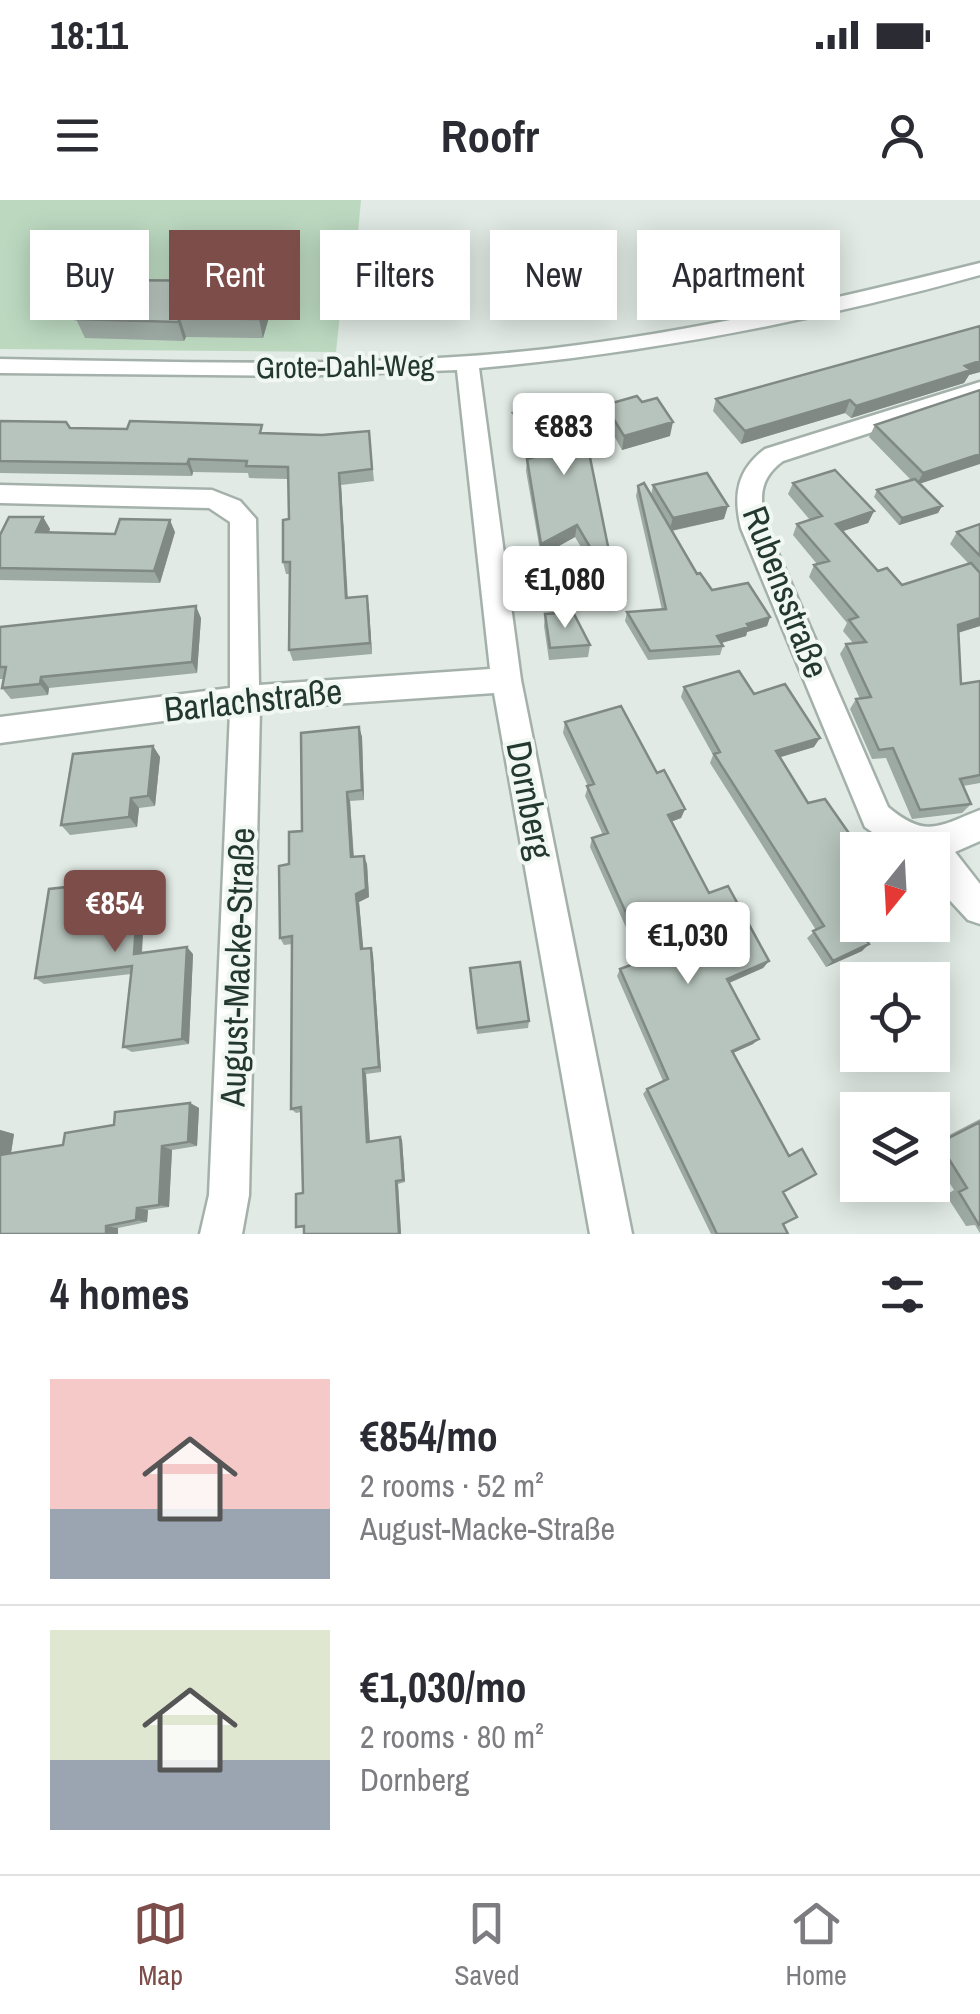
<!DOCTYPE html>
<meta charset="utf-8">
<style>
body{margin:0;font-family:"Archivo Narrow",sans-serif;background:#f2f2f3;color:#2b2b33;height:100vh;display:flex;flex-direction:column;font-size:38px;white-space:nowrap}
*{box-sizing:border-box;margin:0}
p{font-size:32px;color:#7c7c81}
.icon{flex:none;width:55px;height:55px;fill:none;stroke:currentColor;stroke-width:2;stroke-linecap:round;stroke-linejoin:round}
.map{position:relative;height:1034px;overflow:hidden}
.sheet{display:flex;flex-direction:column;background:#fff;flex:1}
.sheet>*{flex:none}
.guide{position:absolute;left:30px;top:30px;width:920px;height:90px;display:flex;gap:20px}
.needle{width:65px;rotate:198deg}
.controls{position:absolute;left:840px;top:632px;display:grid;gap:20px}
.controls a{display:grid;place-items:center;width:110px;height:110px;border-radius:0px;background:#fff;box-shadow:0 5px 25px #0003;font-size:50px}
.price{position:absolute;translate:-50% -85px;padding:0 22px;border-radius:10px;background:#fff;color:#222;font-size:32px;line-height:65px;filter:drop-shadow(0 2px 5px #0008)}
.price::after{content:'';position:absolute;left:50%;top:60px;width:30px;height:22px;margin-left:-15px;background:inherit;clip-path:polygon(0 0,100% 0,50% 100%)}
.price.selected{background:#7d4d4a;color:#fff}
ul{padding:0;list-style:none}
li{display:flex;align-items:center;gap:30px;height:250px;padding:0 50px}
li+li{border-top:2px solid #e1e1e2}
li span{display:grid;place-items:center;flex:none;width:280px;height:200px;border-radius:0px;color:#555}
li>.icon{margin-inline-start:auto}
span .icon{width:120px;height:120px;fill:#fffc;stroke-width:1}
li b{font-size:42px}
h2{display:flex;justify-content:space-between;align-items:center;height:120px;padding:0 50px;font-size:42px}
.chip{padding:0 35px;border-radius:0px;background:#fff;box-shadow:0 5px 25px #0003;font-size:35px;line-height:90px}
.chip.selected{background:#7d4d4a;color:#fff}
.status{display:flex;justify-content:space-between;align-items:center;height:70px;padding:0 50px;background:#fff;direction:ltr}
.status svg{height:28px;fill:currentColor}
header{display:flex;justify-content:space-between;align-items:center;height:130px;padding:0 50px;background:#fff;font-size:45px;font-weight:700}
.dock{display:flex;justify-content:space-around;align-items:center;height:140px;border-top:2px solid #e1e1e2;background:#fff;font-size:28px;color:#7c7c81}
.dock a{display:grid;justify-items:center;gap:5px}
.dock .selected{color:#7d4d4a}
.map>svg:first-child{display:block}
.green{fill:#bcd9c0}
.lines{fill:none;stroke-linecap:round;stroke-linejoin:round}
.street-casing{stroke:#a4b1ab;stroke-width:5}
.street{fill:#fff;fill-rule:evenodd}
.wall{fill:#9da9a3}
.shaded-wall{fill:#808984}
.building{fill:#b7c4bd;stroke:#808984;stroke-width:2.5}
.labels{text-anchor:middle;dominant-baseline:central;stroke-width:8;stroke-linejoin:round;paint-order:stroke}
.far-street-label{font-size:30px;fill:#233830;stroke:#f1f7f3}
.street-label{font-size:35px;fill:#233830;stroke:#f1f7f3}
</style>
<div class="status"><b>18:11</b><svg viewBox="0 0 49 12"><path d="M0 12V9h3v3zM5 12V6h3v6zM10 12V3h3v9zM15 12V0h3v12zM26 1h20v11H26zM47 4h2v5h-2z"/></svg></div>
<header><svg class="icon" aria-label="menu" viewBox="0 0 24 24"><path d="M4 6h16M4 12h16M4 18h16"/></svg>Roofr<svg class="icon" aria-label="person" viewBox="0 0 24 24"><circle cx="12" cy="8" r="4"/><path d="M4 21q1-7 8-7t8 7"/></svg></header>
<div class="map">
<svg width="980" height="1034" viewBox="0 0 980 1034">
<rect width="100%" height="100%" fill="#e1eae5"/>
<!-- green -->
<path class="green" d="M0,0H361L354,75H344L336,152L0,149Z"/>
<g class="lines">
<!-- street casing -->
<g class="street-casing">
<path id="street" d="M980,63V75C815,121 649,153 479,168L521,480L632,1034H590L494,493L260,509L249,995L242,1034H200L209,995L230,512L0,543V517L230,488V322L209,308L0,303V285L212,290L240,301L256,319L259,485L490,469L457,170L297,176L0,173V159C182,162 366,169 547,149C695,132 836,99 980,63Z
M980,182V197L783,261C758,279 759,300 767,328L888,607C926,639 939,626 980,610V641L955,652L980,684V724L968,720L932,681V650L896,649L865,627L741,328C733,295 737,270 765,249Z"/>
</g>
<!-- street -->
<use href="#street" class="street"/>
</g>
<!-- wall -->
<path class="wall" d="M274,100L263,138L186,137L184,141L85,138L76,119Z
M980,126V172L969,175L964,183L851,218L845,213L741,244L713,211L716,199Z
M980,190L919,284L942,306L938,313L899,325L874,297L877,290L911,280L869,237L875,225Z
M553,202L615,381L613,392L609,394L575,337L541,356L526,271L527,259L522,250V239L513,225V213Z
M605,205L670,236L622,250L604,218Z
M0,221L70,228L322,235L369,231L374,281L341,285L348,398L367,396L372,454L293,461L289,450L290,374H286L283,362L289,319L288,279L249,278L248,273L193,272L192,276L0,273Z
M793,283L874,311L868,323L843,331L878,371L902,385L969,364L950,344L957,332L980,324V426L958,433L961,484L980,481V583L963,586L971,604L962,613L912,619L886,558L872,559L850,509L856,499H860L840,454L846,444L853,443L843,431L847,423L809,377L814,365L817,364L793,335L797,324L810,320L788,294Z
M653,285L724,319L672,331L697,374L712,390L770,417L767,426L747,432L746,436L721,443L723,446L720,455L648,460L625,421L627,412L662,410L636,296L638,286L651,295Z
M43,317L50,329L49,333L115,334L175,332L160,383L0,380V335Z
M545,414L590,445L588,457L549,460L544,426Z
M201,418L197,473L49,488L48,495L11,499L2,488L4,479H0V427Z
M684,487L754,494L814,547L780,557L808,603L853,657L858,725H864L858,728L862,751L826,767L807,738L816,730L710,563L713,555L681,497Z
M565,522L657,573L685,609L681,618L671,622L709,693L769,761L763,768L729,783L753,844L733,853L783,992V1024L788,1034H711L643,894L647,889L663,881L617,776L620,769L641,761L590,647L592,638L603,635L585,596L588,586L563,533Z
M359,527L362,537L364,600L350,601L354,657L367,664L369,697L359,702L363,749L371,748L373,755L381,872L366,874L370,942L400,937L402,940L405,982L398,984L401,1034H304V1028L296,1027L303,993L301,912L296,913L291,909L292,744L284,745L280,738L289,664L302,631Z
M153,546L160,557L155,606L139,608L137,627L70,635L61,625Z
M146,687L142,753L193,754L189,844L132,852L123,847L131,774L44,784L35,778Z
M470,768L529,821L528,828L477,834Z
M190,903L199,908L197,946L172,950L169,1007L148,1010L147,1022L118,1028L0,1034V930L14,934L11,953L63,945L114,925Z
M980,919V1033L975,1025L966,1026L946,995L954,990L932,956V944Z"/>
<!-- shaded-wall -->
<path class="shaded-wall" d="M270,81L274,100L263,138L259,119Z
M180,118L186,137L184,141L178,122Z
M980,161V172L969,175L964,183L851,218L856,206Z
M850,200L845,213L741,244L745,231Z
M673,222L670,236L622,250L624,236Z
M980,254V264L916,285L923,273Z
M189,259L193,272L192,276L187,264Z
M339,273L341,285L348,409L346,398Z
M728,306L724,319L669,331L673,318Z
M942,306L938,313L899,325L902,318Z
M874,311L868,323L831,335L836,324Z
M43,317L50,329L43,344L36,332Z
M170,320L175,332L160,383L154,371Z
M577,325L575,337L541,356V344Z
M615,381L613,392L609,394L611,383Z
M367,396L369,408L372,454L370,443Z
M196,406L201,418L197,473L192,462Z
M770,417L767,426L747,432L746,436L714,445L717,436L747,424Z
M980,418V426L950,435L958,425Z
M41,477L49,488L48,495L40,484Z
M359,527L362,537L364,600L362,590Z
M820,538L814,547L771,560L776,551Z
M153,546L160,557L155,606L148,596Z
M347,592L350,601L354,666L351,657Z
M131,598L139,608L137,627L129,617Z
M685,609L681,618L664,624L668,615Z
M364,656L367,664L369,697L359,702L364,756L361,749L356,694Z
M139,679L146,687L141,761L134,754Z
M869,744L862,751L826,767L833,761Z
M187,747L193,754L189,844L182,839Z
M371,748L373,755L381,872L379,867Z
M769,761L763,768L722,786L727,779Z
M759,839L753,844L726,856L732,851Z
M363,869L366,874L370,946L367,942Z
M190,903L199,908L197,946L188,942Z
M0,930L14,934L10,959L0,957Z
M400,937L402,940L405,982L403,980Z
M162,946L172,950L169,1007L159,1005Z
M396,981L398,984L401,1034H399Z
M137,1008L148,1010L147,1022L136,1020Z
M106,1026L118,1028V1034H106Z"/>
<!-- building -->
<path class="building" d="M93,80L270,81L259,119L180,118L178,122L76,119Z
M980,126V161L965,166L971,170L856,206L850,200L745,231L716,199Z
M980,190V254L923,273L875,225Z
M637,196L642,202L657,198L673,222L624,236L605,205Z
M553,202L561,212L581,213L615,381L611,383L577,325L541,344L527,259L534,257L522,238L528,236L527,233L513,213Z
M0,221L66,222L70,228L127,229L130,221L262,225L260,233L322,235L369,231L372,269L339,273L346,398L367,396L370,443L289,450L290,362H283V320L289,319L288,267L246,266L247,261L189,259L187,264L0,261Z
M835,270L874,311L836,324L878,371L887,368L902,385L971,363L980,373V418L958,425L961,484L980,481V575L960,579L971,604L920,610L893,548L879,550L856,499L871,497L846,444L866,442L849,420L858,417L814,365L829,361L797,324L822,316L793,283Z
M707,273L728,306L673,318L653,285Z
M915,279L942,306L902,318L877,290Z
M644,283L697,374L700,373L712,390L748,383L770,417L747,424L749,427L717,436L723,446L650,451L627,412L666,409L638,286Z
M9,317H43L36,332L115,334L120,319L170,320L154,371L0,368V335Z
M980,324V356L957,332Z
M196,406L192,462L41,477L40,484L2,488L6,467H0V427Z
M573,412L590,445L550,448L545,414Z
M739,471L754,494L785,484L820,538L776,551L808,603L825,599L860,649L850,654L858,664V724L856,725L869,744L833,761L813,731L824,726L714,554L720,552L684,487Z
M621,506L657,573L664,570L685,609L668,615L709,693L728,686L769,761L727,779L759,839L732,851L789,956L802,949L816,974L783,992L797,1017L783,1024L788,1034H717L647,889L668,879L620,769L647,759L592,638L608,633L587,586L594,584L565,522Z
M359,527L362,590L347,592L351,657L364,656L366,689L356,694L361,749L371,748L379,867L363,869L367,942L400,937L403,980L396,981L399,1034H304V1026L296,1027V994L303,993L301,907L291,909L292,736L280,738L279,666L289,664V632L302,631L301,533Z
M153,546L148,596L131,598L129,617L61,625L73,554Z
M139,679L134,754L187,747L182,839L123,847L132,766L35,778L49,689Z
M520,762L529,821L477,828L470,768Z
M190,903L188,942L162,946L159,1005L137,1008L136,1020L106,1026V1034H0V955L63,945L65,933L114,925L115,912Z
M980,922V1024L979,1025L959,992L967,988L939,943Z"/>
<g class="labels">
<!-- far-street labels -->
<g class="far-street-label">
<text transform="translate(345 166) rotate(-1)">Grote-Dahl-Weg</text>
</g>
<!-- street labels -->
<g class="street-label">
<text transform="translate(786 392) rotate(69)">Rubensstraße</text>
<text transform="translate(253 500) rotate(-6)">Barlachstraße</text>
<text transform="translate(530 600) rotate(79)">Dornberg</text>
<text transform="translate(237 767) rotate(-88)">August-Macke-Straße</text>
</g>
</g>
</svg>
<div class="controls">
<a><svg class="needle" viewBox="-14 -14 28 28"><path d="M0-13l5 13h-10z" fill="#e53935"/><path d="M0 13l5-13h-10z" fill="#7c7c81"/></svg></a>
<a><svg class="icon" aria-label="locate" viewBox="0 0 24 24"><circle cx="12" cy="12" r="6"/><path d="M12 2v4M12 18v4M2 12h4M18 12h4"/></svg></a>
<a><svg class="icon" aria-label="layers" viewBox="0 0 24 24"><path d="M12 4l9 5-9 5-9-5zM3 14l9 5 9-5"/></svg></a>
</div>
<b class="price" style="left:564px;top:278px">€883</b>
<b class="price" style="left:565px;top:431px">€1,080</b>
<b class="price selected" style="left:115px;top:755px">€854</b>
<b class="price" style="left:688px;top:787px">€1,030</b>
<div class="guide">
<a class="chip">Buy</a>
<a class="chip selected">Rent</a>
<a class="chip">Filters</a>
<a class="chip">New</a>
<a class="chip">Apartment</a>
</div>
</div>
<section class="sheet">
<h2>4 homes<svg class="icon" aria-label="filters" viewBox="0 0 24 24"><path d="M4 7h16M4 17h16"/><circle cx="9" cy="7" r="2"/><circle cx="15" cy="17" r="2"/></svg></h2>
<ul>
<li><span style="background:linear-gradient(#f6c9c9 65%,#9aa5b1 0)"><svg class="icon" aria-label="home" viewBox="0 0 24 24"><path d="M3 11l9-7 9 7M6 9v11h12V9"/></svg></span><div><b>€854/mo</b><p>2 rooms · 52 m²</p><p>August-Macke-Straße</p></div></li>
<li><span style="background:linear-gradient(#dfe7d0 65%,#9aa5b1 0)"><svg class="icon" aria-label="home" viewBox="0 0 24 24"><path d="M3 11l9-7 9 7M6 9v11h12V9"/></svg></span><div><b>€1,030/mo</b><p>2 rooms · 80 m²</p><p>Dornberg</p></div></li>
</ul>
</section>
<nav class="dock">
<a class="selected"><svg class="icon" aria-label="map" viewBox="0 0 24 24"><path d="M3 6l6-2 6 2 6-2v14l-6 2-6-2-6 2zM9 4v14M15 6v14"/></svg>Map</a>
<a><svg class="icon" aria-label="saved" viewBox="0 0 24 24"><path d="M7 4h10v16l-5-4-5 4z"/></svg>Saved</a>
<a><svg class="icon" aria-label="home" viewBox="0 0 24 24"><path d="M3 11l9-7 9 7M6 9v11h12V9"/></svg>Home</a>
</nav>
